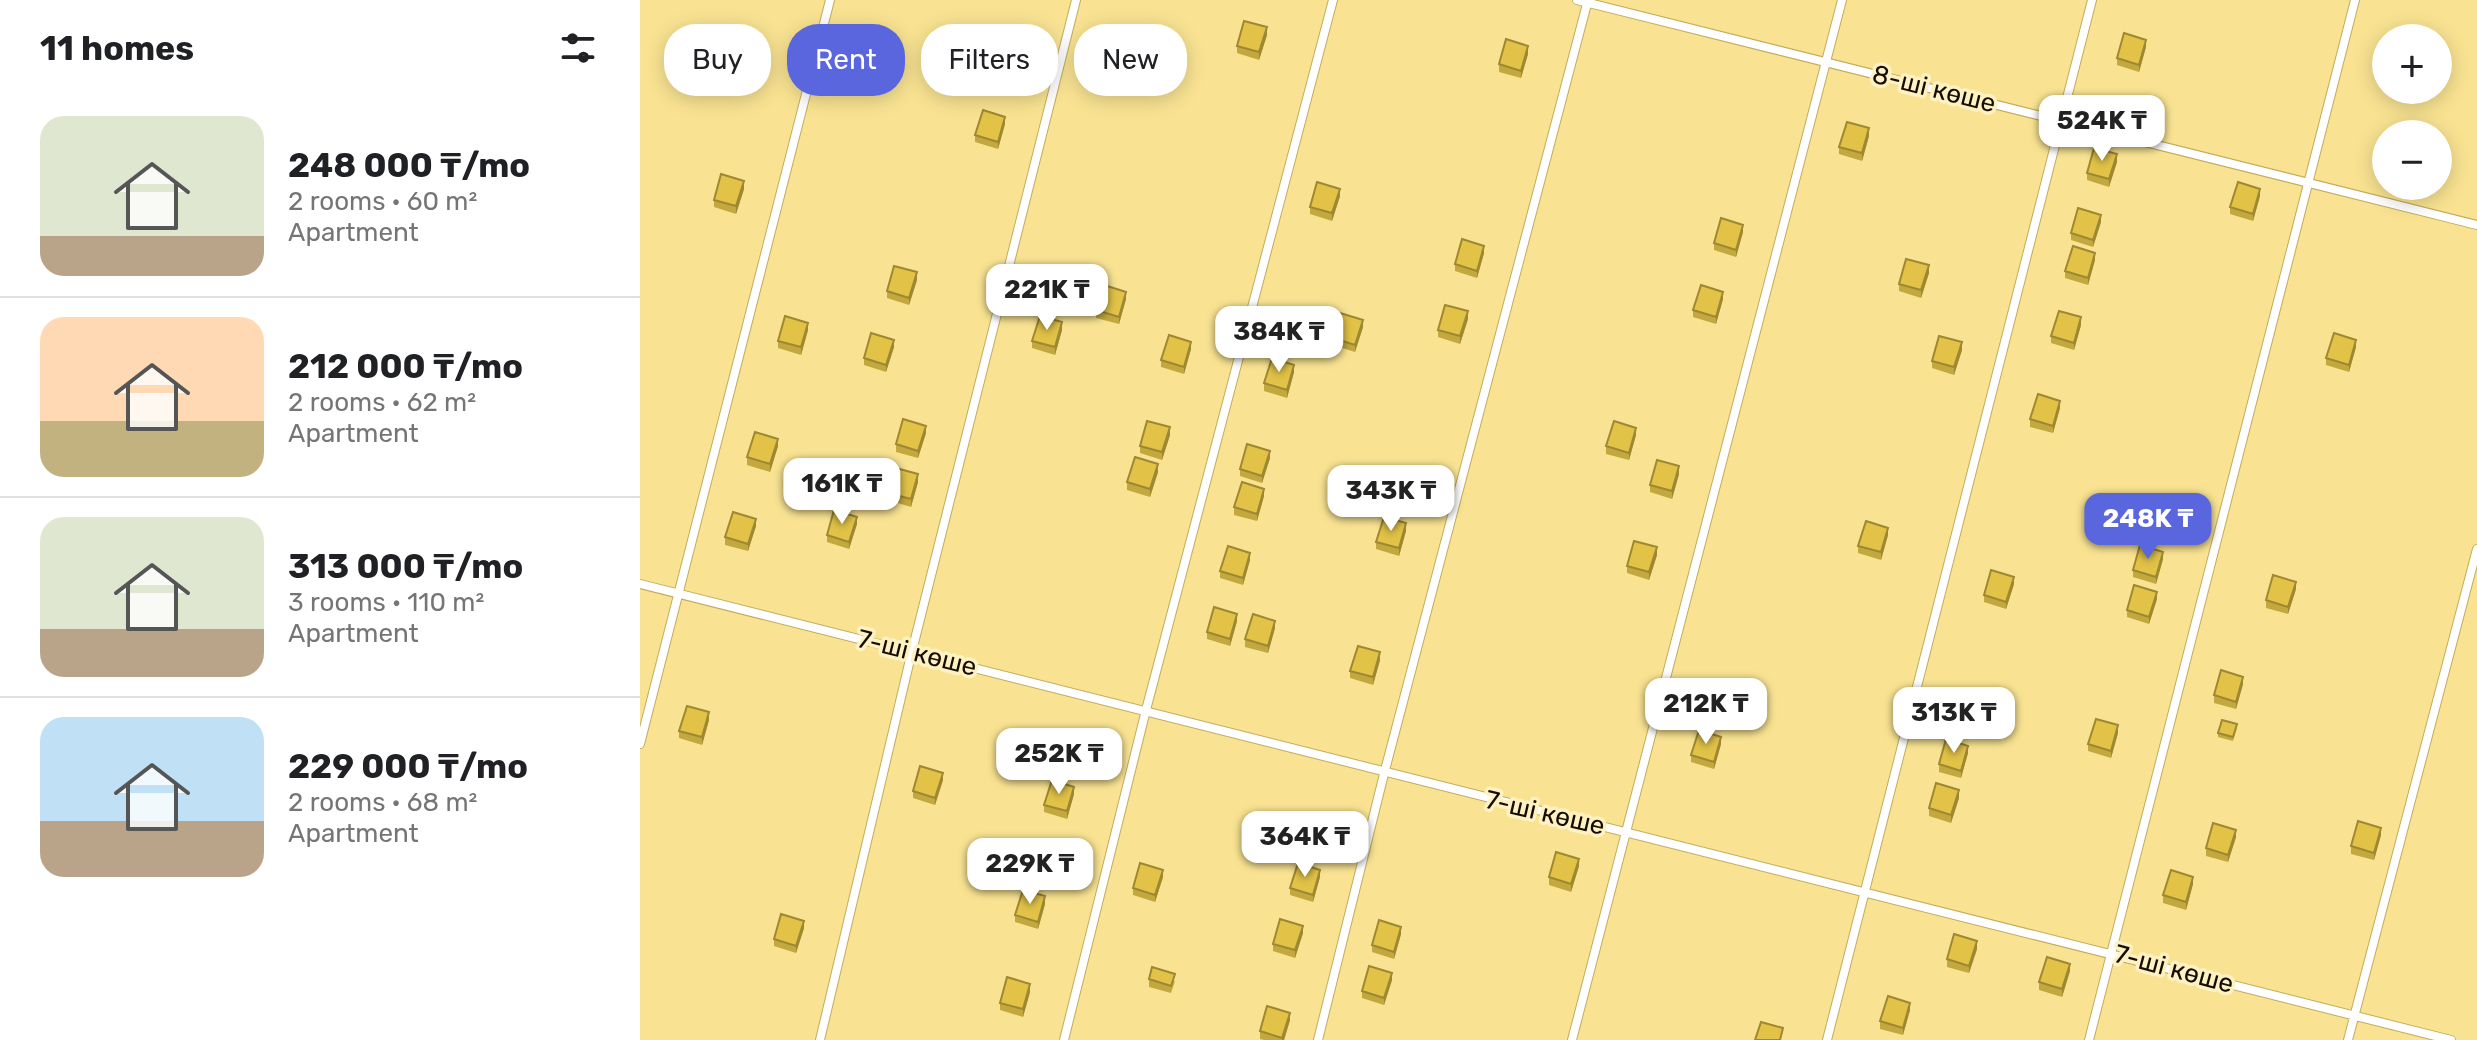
<!DOCTYPE html>
<meta charset="utf-8">
<style>
body{margin:0;font-family:Rubik,sans-serif;background:#f6f6f6;color:#202124;height:100vh;display:flex;flex-direction:column;font-size:30px;white-space:nowrap}
*{box-sizing:border-box;margin:0}
p{font-size:26px;color:#757577}
.icon{flex:none;width:44px;height:44px;fill:none;stroke:currentColor;stroke-width:2;stroke-linecap:round;stroke-linejoin:round}
.map{position:relative;flex:1;overflow:hidden}
.side{display:flex;flex-direction:column;background:#fff;width:640px}
.side>*{flex:none}
.banner{position:absolute;left:24px;top:24px;width:760px;height:72px;display:flex;gap:16px}
.controls{position:absolute;left:1732px;top:24px;display:grid;gap:16px}
.controls a{display:grid;place-items:center;width:80px;height:80px;border-radius:50%;background:#fff;box-shadow:0 4px 20px #0003;font-size:40px}
.price{position:absolute;translate:-50% -68px;padding:0 18px;border-radius:16px;background:#fff;color:#222;font-size:26px;line-height:52px;filter:drop-shadow(0 2px 4px #0008)}
.price::after{content:'';position:absolute;left:50%;top:48px;width:24px;height:18px;margin-left:-12px;background:inherit;clip-path:polygon(0 0,100% 0,50% 100%)}
.price.current{background:#5a66dd;color:#fff}
ul{padding:0;list-style:none}
li{display:flex;align-items:center;gap:24px;height:200px;padding:0 40px}
li+li{border-top:2px solid #e0e0e0}
li span{display:grid;place-items:center;flex:none;width:224px;height:160px;border-radius:24px;color:#555}
li>.icon{margin-inline-start:auto}
span .icon{width:96px;height:96px;fill:#fffc;stroke-width:1}
li b{font-size:34px}
h2{display:flex;justify-content:space-between;align-items:center;height:96px;padding:0 40px;font-size:34px}
.tag{padding:0 28px;border-radius:32px;background:#fff;box-shadow:0 4px 20px #0003;font-size:28px;line-height:72px}
.tag.current{background:#5a66dd;color:#fff}
main{display:flex;flex:1;min-height:0}
.map>svg:first-child{display:block}
.lines{fill:none;stroke-linecap:round;stroke-linejoin:round}
.service-casing{stroke:#c2ac5c;stroke-width:10}
.service{stroke:#fff;stroke-width:8}
.wall{fill:#c2a83e}
.shaded-wall{fill:#9e8832}
.building{fill:#e2c348;stroke:#9e8832;stroke-width:2}
.labels{text-anchor:middle;dominant-baseline:central;stroke-width:7;stroke-linejoin:round;paint-order:stroke}
.street-label{font-size:26px;fill:#150e00;stroke:#fef1c2}
</style>
<main>
<section class="side">
<h2>11 homes<svg class="icon" aria-label="filters" viewBox="0 0 24 24"><path d="M4 7h16M4 17h16"/><circle cx="9" cy="7" r="2"/><circle cx="15" cy="17" r="2"/></svg></h2>
<ul>
<li><span style="background:linear-gradient(#dfe7d0 75%,#b9a48a 0)"><svg class="icon" aria-label="home" viewBox="0 0 24 24"><path d="M3 11l9-7 9 7M6 9v11h12V9"/></svg></span><div><b>248 000 ₸/mo</b><p>2 rooms · 60 m²</p><p>Apartment</p></div></li>
<li><span style="background:linear-gradient(#ffd9b3 65%,#c2b280 0)"><svg class="icon" aria-label="home" viewBox="0 0 24 24"><path d="M3 11l9-7 9 7M6 9v11h12V9"/></svg></span><div><b>212 000 ₸/mo</b><p>2 rooms · 62 m²</p><p>Apartment</p></div></li>
<li><span style="background:linear-gradient(#dfe7d0 70%,#b9a48a 0)"><svg class="icon" aria-label="home" viewBox="0 0 24 24"><path d="M3 11l9-7 9 7M6 9v11h12V9"/></svg></span><div><b>313 000 ₸/mo</b><p>3 rooms · 110 m²</p><p>Apartment</p></div></li>
<li><span style="background:linear-gradient(#bfe0f5 65%,#b9a48a 0)"><svg class="icon" aria-label="home" viewBox="0 0 24 24"><path d="M3 11l9-7 9 7M6 9v11h12V9"/></svg></span><div><b>229 000 ₸/mo</b><p>2 rooms · 68 m²</p><p>Apartment</p></div></li>
</ul>
</section>
<div class="map">
<svg width="1837" height="1040" viewBox="0 0 1837 1040">
<rect width="100%" height="100%" fill="#f9e392"/>
<g class="lines">
<!-- service casing -->
<g class="service-casing">
<path id="service" d="M937,0L1837,225
M0,584L1811,1040
M0,744L190,0
M180,1040L272,651L436,0
M424,1040L506,710L693,0
M678,1040L744,774L948,0
M932,1040L1202,0
M1187,1040L1452,0
M1449,1040L1715,0
M1708,1040L1837,549"/>
</g>
<!-- service -->
<use href="#service" class="service"/>
</g>
<!-- wall -->
<path class="wall" d="M627,35L619,60L597,53V46Z
M1506,47L1499,72L1477,65V58Z
M888,54L881,78L859,72V64Z
M365,124L358,149L335,142V135Z
M1229,136L1222,161L1199,154V147Z
M1477,162L1469,187L1447,180V173Z
M104,189L96,214L74,207V200Z
M700,196L692,221L670,214V207Z
M1620,196L1613,221L1590,214V207Z
M1461,222L1453,247L1431,240V233Z
M1103,232L1096,257L1074,250V243Z
M844,253L837,278L815,271V264Z
M1455,260L1448,285L1425,278V271Z
M1289,273L1281,298L1259,291V284Z
M277,280L269,305L247,298V291Z
M486,299L479,324L456,318V310Z
M1083,299L1076,324L1053,317V310Z
M828,319L820,344L798,337V330Z
M1441,325L1434,350L1411,343V336Z
M723,327L715,352L693,345V338Z
M168,330L161,355L138,348V341Z
M422,330L415,355L392,348V341Z
M254,347L246,372L224,365V358Z
M1716,347L1709,372L1686,365V358Z
M551,349L544,374L521,367V360Z
M1322,350L1314,375L1292,368V361Z
M654,372L647,398L624,391V383Z
M1420,408L1413,433L1390,427V419Z
M286,433L278,458L256,452V444Z
M530,435L522,460L500,453V446Z
M996,435L989,460L966,454V446Z
M138,446L130,472L107,465V457Z
M630,458L622,483L600,476V469Z
M518,472L510,497L487,490V482Z
M1039,474L1032,499L1010,492V485Z
M278,482L271,507L248,500V493Z
M624,496L617,521L594,515V507Z
M217,524L209,549L187,542V535Z
M116,526L108,551L85,545V537Z
M766,531L759,556L736,549V542Z
M1248,535L1241,560L1218,553V546Z
M1017,555L1009,580L987,573V566Z
M1523,559L1516,584L1493,577V570Z
M610,560L603,585L580,578V571Z
M1374,584L1366,609L1344,602V595Z
M1656,589L1648,614L1626,608V600Z
M1517,599L1509,624L1487,617V610Z
M597,621L590,646L567,639V632Z
M635,628L628,653L605,647V639Z
M740,660L733,685L710,678V671Z
M1603,684L1596,709L1574,703V695Z
M69,720L62,745L39,738V731Z
M1597,728L1593,741L1578,737V733Z
M1478,733L1471,758L1448,751V744Z
M1081,744L1074,769L1051,762V755Z
M1328,753L1321,778L1299,772V764Z
M303,780L295,805L273,798V791Z
M434,794L427,819L404,812V805Z
M1319,798L1311,823L1289,816V808Z
M1741,835L1734,860L1711,854V846Z
M1596,837L1588,862L1566,856V848Z
M418,857L411,882L388,875V868Z
M939,866L931,892L909,885V877Z
M523,877L515,902L493,895V888Z
M680,877L673,902L650,895V888Z
M1553,884L1546,910L1523,903V895Z
M405,904L398,929L375,922V915Z
M164,928L156,953L134,946V939Z
M663,933L655,958L633,951V944Z
M761,934L754,959L732,952V945Z
M1337,949L1329,973L1307,967V959Z
M1430,971L1422,997L1399,990V982Z
M509,979L535,981L531,993L509,987Z
M752,980L744,1005L722,998V991Z
M390,992L383,1017L360,1010V1003Z
M1270,1010L1263,1035L1240,1029V1021Z
M650,1020L644,1040H624L620,1039V1031Z"/>
<!-- shaded-wall -->
<path class="shaded-wall" d="M627,27V35L619,60V52Z
M1506,40V47L1499,72V65Z
M888,46V54L881,78V71Z
M365,117V124L358,149V142Z
M1229,128V136L1222,161V153Z
M1477,154V162L1469,187V179Z
M104,181V189L96,214V206Z
M700,189V196L692,221V213Z
M1620,189V196L1613,221V214Z
M1461,215V222L1453,247V240Z
M1103,225V232L1096,257V250Z
M844,246V253L837,278V271Z
M1455,253V260L1448,285V278Z
M1289,265V273L1281,298V290Z
M277,272V280L269,305V298Z
M486,292V299L479,324V317Z
M1083,292V299L1076,324V317Z
M828,311V319L820,344V336Z
M1441,317V325L1434,350V343Z
M723,320V327L715,352V345Z
M422,322V330L415,355V347Z
M168,323V330L161,355V347Z
M254,340V347L246,372V365Z
M1716,340V347L1709,372V365Z
M551,342V349L544,374V367Z
M1322,342V350L1314,375V367Z
M654,365V372L647,398V390Z
M1420,401V408L1413,433V426Z
M286,426V433L278,458V451Z
M530,427V435L522,460V452Z
M996,428V435L989,460V453Z
M138,439V446L130,472V464Z
M630,451V458L622,483V476Z
M518,464V472L510,497V489Z
M1039,466V474L1032,499V491Z
M278,474V482L271,507V499Z
M624,489V496L617,521V514Z
M217,517V524L209,549V542Z
M116,519V526L108,551V544Z
M766,523V531L759,556V548Z
M1248,528V535L1241,560V552Z
M1017,547V555L1009,580V572Z
M1523,552V559L1516,584V577Z
M610,553V560L603,585V578Z
M1374,577V584L1366,609V602Z
M1656,582V589L1648,614V607Z
M1517,592V599L1509,624V617Z
M597,614V621L590,646V639Z
M635,621V628L628,653V646Z
M740,652V660L733,685V677Z
M1603,677V684L1596,709V702Z
M69,712V720L62,745V737Z
M1478,725V733L1471,758V751Z
M1081,737V744L1074,769V762Z
M1328,746V753L1321,778V771Z
M303,773V780L295,805V798Z
M434,787V794L427,819V811Z
M1319,790V798L1311,823V815Z
M1741,828V835L1734,860V853Z
M1596,830V837L1588,862V855Z
M418,849V857L411,882V874Z
M939,859V866L931,892V884Z
M523,870V877L515,902V895Z
M680,870V877L673,902V895Z
M1553,877V884L1546,910V902Z
M405,896V904L398,929V922Z
M164,921V928L156,953V946Z
M663,926V933L655,958V950Z
M761,927V934L754,959V952Z
M1337,941V949L1329,973V966Z
M1430,964V971L1422,997V989Z
M752,973V980L744,1005V998Z
M390,984V992L383,1017V1009Z
M1270,1003V1010L1263,1035V1028Z
M650,1013V1020L644,1040H642Z"/>
<!-- building -->
<path class="building" d="M604,21L627,27L619,52L597,46Z
M1484,33L1506,40L1499,65L1477,58Z
M866,39L888,46L881,71L859,64Z
M343,110L365,117L358,142L335,135Z
M1207,122L1229,128L1222,153L1199,147Z
M1454,148L1477,154L1469,179L1447,173Z
M81,174L104,181L96,206L74,200Z
M677,182L700,189L692,213L670,207Z
M1598,182L1620,189L1613,214L1590,207Z
M1438,208L1461,215L1453,240L1431,233Z
M1081,218L1103,225L1096,250L1074,243Z
M822,239L844,246L837,271L815,264Z
M1433,246L1455,253L1448,278L1425,271Z
M1266,259L1289,265L1281,290L1259,284Z
M254,266L277,272L269,298L247,291Z
M464,285L486,292L479,317L456,310Z
M1061,285L1083,292L1076,317L1053,310Z
M805,305L828,311L820,336L798,330Z
M1419,311L1441,317L1434,343L1411,336Z
M700,313L723,320L715,345L693,338Z
M145,316L168,323L161,347L138,341Z
M400,316L422,322L415,347L392,341Z
M231,333L254,340L246,365L224,358Z
M1694,333L1716,340L1709,365L1686,358Z
M529,335L551,342L544,367L521,360Z
M1299,336L1322,342L1314,367L1292,361Z
M632,358L654,365L647,390L624,383Z
M1398,394L1420,401L1413,426L1390,419Z
M263,419L286,426L278,451L256,444Z
M507,421L530,427L522,452L500,446Z
M974,421L996,428L989,453L966,446Z
M115,432L138,439L130,464L107,457Z
M607,444L630,451L622,476L600,469Z
M495,457L518,464L510,489L487,482Z
M1017,460L1039,466L1032,491L1010,485Z
M256,468L278,474L271,499L248,493Z
M602,482L624,489L617,514L594,507Z
M194,510L217,517L209,542L187,535Z
M93,512L116,519L108,544L85,537Z
M744,517L766,523L759,548L736,542Z
M1226,521L1248,528L1241,552L1218,546Z
M994,541L1017,547L1009,572L987,566Z
M1500,545L1523,552L1516,577L1493,570Z
M588,546L610,553L603,578L580,571Z
M1351,570L1374,577L1366,602L1344,595Z
M1633,575L1656,582L1648,607L1626,600Z
M1494,585L1517,592L1509,617L1487,610Z
M574,607L597,614L590,639L567,632Z
M613,614L635,621L628,646L605,639Z
M718,646L740,652L733,677L710,671Z
M1581,670L1603,677L1596,702L1574,695Z
M47,706L69,712L62,737L39,731Z
M1456,719L1478,725L1471,751L1448,744Z
M1582,720L1597,724L1593,737L1578,733Z
M1059,730L1081,737L1074,762L1051,755Z
M1306,739L1328,746L1321,771L1299,764Z
M280,766L303,773L295,798L273,791Z
M412,780L434,787L427,811L404,805Z
M1296,783L1319,790L1311,815L1289,808Z
M1718,821L1741,828L1734,853L1711,846Z
M1573,823L1596,830L1588,855L1566,848Z
M396,843L418,849L411,874L388,868Z
M916,852L939,859L931,884L909,877Z
M500,863L523,870L515,895L493,888Z
M658,863L680,870L673,895L650,888Z
M1531,870L1553,877L1546,902L1523,895Z
M383,890L405,896L398,922L375,915Z
M141,914L164,921L156,946L134,939Z
M640,919L663,926L655,950L633,944Z
M739,920L761,927L754,952L732,945Z
M1314,934L1337,941L1329,966L1307,959Z
M1407,957L1430,964L1422,989L1399,982Z
M729,966L752,973L744,998L722,991Z
M512,967L535,974L531,986L509,979Z
M367,977L390,984L383,1009L360,1003Z
M1248,996L1270,1003L1263,1028L1240,1021Z
M627,1006L650,1013L642,1038L620,1031Z
M1121,1022L1143,1028L1140,1040H1115Z"/>
<g class="labels">
<!-- street labels -->
<g class="street-label">
<text transform="translate(1294 89) rotate(14)">8-ші көше</text>
<text transform="translate(277 653) rotate(14)">7-ші көше</text>
<text transform="translate(905 813) rotate(13)">7-ші көше</text>
<text transform="translate(1534 969) rotate(15)">7-ші көше</text>
</g>
</g>
</svg>
<div class="controls">
<a>+</a>
<a>−</a>
</div>
<b class="price" style="left:1462px;top:163px">524K ₸</b>
<b class="price" style="left:407px;top:332px">221K ₸</b>
<b class="price" style="left:639px;top:374px">384K ₸</b>
<b class="price" style="left:202px;top:526px">161K ₸</b>
<b class="price" style="left:751px;top:533px">343K ₸</b>
<b class="price current" style="left:1508px;top:561px">248K ₸</b>
<b class="price" style="left:1066px;top:746px">212K ₸</b>
<b class="price" style="left:1314px;top:755px">313K ₸</b>
<b class="price" style="left:419px;top:796px">252K ₸</b>
<b class="price" style="left:665px;top:879px">364K ₸</b>
<b class="price" style="left:390px;top:906px">229K ₸</b>
<div class="banner">
<a class="tag">Buy</a>
<a class="tag current">Rent</a>
<a class="tag">Filters</a>
<a class="tag">New</a>
</div>
</div>
</main>
